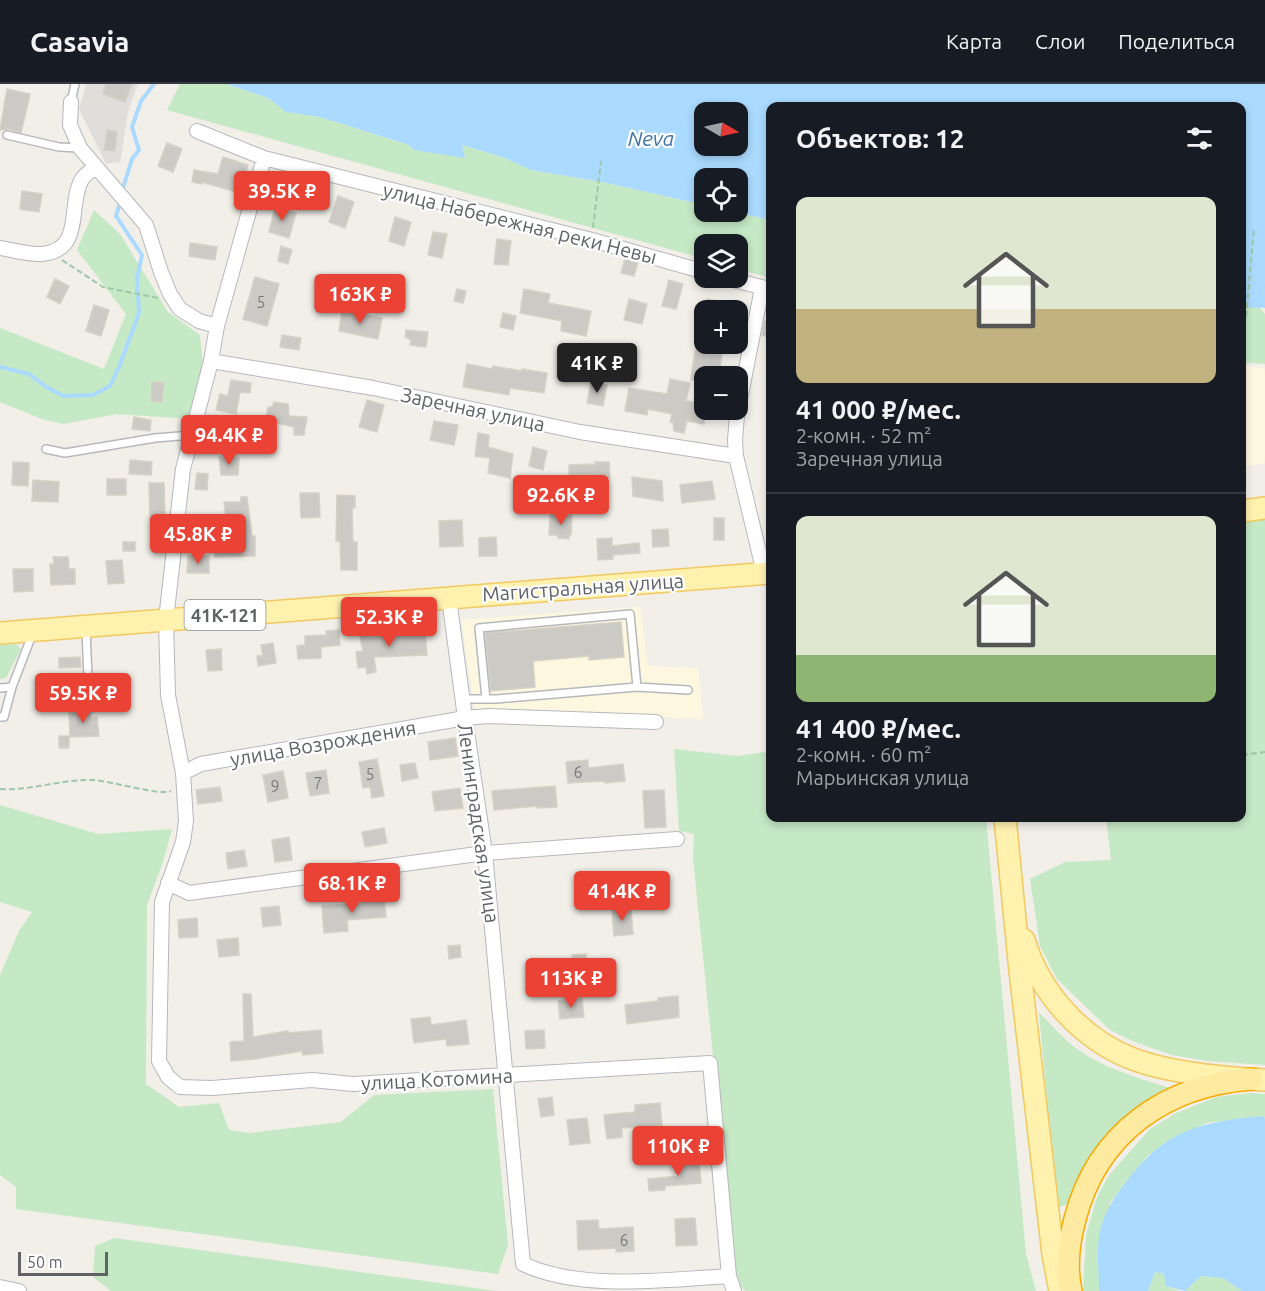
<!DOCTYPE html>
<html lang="ru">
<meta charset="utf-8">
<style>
body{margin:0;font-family:Ubuntu,sans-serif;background:#20242c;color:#f1f3f6;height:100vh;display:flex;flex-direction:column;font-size:22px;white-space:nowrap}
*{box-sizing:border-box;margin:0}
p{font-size:20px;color:#9ea1a6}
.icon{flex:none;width:33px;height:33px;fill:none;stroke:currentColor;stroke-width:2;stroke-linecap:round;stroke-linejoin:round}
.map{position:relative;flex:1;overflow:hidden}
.side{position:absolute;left:766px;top:18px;width:480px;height:720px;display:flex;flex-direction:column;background:#171b24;border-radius:12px;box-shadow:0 3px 9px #0003}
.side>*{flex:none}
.needle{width:39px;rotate:99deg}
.buttons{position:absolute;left:694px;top:18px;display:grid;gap:12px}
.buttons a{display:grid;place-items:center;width:54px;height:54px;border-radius:12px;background:#171b24;box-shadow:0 3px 9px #0003;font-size:30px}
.scale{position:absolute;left:18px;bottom:15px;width:90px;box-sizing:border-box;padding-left:6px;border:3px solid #5f6368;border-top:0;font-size:16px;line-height:21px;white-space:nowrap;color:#5f6368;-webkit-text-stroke:4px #fff;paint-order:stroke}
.price{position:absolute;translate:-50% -51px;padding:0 14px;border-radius:6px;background:#ea4335;color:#fff;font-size:20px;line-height:39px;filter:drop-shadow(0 2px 3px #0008)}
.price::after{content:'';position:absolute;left:50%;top:36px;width:18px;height:14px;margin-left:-9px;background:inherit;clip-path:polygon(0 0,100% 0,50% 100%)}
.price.on{background:#222;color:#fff}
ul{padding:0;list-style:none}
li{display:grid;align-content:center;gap:12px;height:318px;padding:0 30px}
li+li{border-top:2px solid #363941}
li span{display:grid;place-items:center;height:186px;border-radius:12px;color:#555}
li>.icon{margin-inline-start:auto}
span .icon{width:108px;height:108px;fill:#fffc;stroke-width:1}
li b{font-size:26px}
h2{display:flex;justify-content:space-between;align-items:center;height:72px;padding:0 30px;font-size:26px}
header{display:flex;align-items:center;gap:36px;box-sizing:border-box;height:84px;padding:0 30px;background:#171b24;border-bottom:2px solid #363941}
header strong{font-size:28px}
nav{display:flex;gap:33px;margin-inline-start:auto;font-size:21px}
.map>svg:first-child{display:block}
.commercial{fill:#fef7e0}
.industrial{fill:#e0deda}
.green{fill:#c5e8c5}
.water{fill:#aadaff;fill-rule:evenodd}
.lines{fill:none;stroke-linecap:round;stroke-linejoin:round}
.stream{stroke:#aadaff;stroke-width:4}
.building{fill:#cccac5;stroke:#d6d1c6;stroke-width:1.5}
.service-casing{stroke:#b5b8bc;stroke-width:10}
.minor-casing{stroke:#b5b8bc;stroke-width:16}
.primary-casing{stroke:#f2c960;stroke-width:24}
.trunk-casing{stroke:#f9ab00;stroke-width:24}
.path{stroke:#9cc7a9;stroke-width:2;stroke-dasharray:6 3;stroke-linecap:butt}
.service{stroke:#fff;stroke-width:7}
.minor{stroke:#fff;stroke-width:14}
.primary{stroke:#fff2af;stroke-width:21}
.trunk{stroke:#feeaa1;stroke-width:21}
.labels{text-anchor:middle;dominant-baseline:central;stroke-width:4.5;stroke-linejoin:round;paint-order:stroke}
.number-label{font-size:16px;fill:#7a7d7f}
.shield{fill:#fff;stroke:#8f9295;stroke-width:1.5}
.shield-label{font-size:18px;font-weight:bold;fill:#5f6368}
.street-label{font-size:20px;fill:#5f6368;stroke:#fff}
.water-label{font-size:21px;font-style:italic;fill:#4174aa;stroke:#fff}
</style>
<header>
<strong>Casavia</strong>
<nav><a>Карта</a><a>Слои</a><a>Поделиться</a></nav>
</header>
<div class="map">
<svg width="1265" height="1207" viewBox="0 0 1265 1207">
<rect width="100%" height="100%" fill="#f1efe8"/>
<!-- commercial -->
<path class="commercial" d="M1242,281L1265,285V379L1242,383Z
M640,523L648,582L698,584L703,635L475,625L461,536Z"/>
<!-- industrial -->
<path class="industrial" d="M86,0H138L128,28L120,78L106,80L79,25Z"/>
<!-- green -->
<path class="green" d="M180,0H226L268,14L286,28L320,33L409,61L414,66L465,73L461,61L505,74L531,86L602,98L705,121V128H732L771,136V194L738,185V160H705V175L167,26Z
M94,126L120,150L168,228L200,251L203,281L190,335L117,330L63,340L42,335L0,318V244L104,285L126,230L77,166Z
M1242,223H1259L1265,230V280L1242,278Z
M1265,434V981L1207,977L1172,971L1137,959L1110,946L1057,895L1040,862L1030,795L1065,778L1111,776L1106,734H1242V437Z
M16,560L21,565L6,594L0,595V561Z
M674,665L738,672L771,667V734H986L1026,1170L1036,1207H746L736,1199L693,774L694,750L679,747Z
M0,721L98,750L172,745L163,778L147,821L146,1000L179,1023L219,1019L229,1046L249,1049L341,1038L374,1011L493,1005L508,1161L498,1190L16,1125V1103L0,1091V891L19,847L32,828L0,818Z
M1039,929C1048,936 1054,945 1062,952C1092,982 1135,993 1174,1005C1157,1015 1137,1023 1122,1036C1098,1058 1085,1091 1070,1119L1057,1124Z
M1251,1009L1265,1010V1034L1262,1032L1206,1039L1148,1071L1110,1119L1099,1181V1207H1083L1086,1151L1097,1113L1109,1091L1150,1045L1176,1029L1217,1013Z
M114,1154L497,1207H111L93,1193L95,1162Z
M1155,1188L1164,1190L1167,1202L1180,1207H1148Z
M1201,1192L1223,1194L1242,1207H1185Z"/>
<!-- water -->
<path class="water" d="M226,0H1265V224L1242,223V22H771V136L732,128H738V94H705V121L602,98L531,86L505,74L462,61L465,74L414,66L409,61L320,33L286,28L268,14ZM705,28H738V62H705Z
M1262,1032L1265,1034V1207H1242L1223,1194L1201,1192L1185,1207L1166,1202L1164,1190L1155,1188L1148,1207H1099C1099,1188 1096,1165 1100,1147C1104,1128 1115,1113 1126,1098C1165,1046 1200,1038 1262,1032Z"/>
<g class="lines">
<!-- stream -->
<path class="stream" d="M123,104L132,75L139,66L132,43L141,17L154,0
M0,283L29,290L45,302L63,312L93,311L110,302L119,283L139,229L137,194L142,171L116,132L119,122"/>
</g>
<!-- building -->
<path class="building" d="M106,0H132L125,18L103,10Z
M7,5L30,10L21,49L8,45L0,46Z
M107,46L117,47L115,67L104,66Z
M167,59L182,65L173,88L158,82Z
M223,73L248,81L240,109L202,98V100L192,98L194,86L218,90Z
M22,107L42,110L39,128L20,125Z
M338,112L354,118L345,144L329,138Z
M275,123L296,129L289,154L269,148Z
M395,133L411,138L404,162L389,157Z
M433,148L447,150L442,174L428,171Z
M497,155L511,157L508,181L494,180Z
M190,159L217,163L215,176L189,172Z
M281,162L292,166L288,180L278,177Z
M625,175L638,178L634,192L621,189Z
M255,193L279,200L267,242L243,235Z
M55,195L69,202L60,220L47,213Z
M669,196L683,200L676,225L662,222Z
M457,205L466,207L463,219L454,217Z
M524,205L550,210L548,219L591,227L586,252L561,247L562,237L520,229Z
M629,215L647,220L642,240L624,236Z
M707,215L743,221L742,226H705Z
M94,221L109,226L101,252L86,247Z
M342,227L382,234L378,255L339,247Z
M503,229L516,232L513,246L500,243Z
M765,237L771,238V254L762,251Z
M406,246L428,248L426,263L410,261L411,256L405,253Z
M282,251L301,254L299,266L280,263Z
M695,266L722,270L719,292H705V298L691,296Z
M566,267L588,271L585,285L564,282Z
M607,267L623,269L622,280L606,277Z
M467,280L492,285L493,282L522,287V285L547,289L544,309L510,304L509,311L463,303Z
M670,295L690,299L686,317L705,320L704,340L687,337L684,349L674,347L673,338H670L672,330L648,325L647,331L625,327L629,304L667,310Z
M231,296L251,299L250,309L240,308L236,330L216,326L220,310L228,312Z
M152,298L164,299L162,318L151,317Z
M591,298L607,301L603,322L587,319Z
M367,316L384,321L377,348L359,343Z
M274,318L288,320L289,332L307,333L304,351H294V343L275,339L274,343L265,341L268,323H272Z
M134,333L151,336L150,347L132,345Z
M434,337L458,341L454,361L430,356Z
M478,349L489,351L488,363L513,370L510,394L488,389L490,374L475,372Z
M533,363L547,367L543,386L529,382Z
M219,373L239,374L238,391H221Z
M130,376L152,378L151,391L129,390Z
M13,378L29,379L28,402L12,401Z
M595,378H609L610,394L596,393V391H569V381L596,380Z
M197,389L208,390L207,406L195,405Z
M632,393L662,397L663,417L633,412Z
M107,395H126V411H107Z
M33,396L59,398L58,418L32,417Z
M712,397L715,415L682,419L680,401Z
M149,399H164L165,435L150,436Z
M300,409H319L320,433L301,434Z
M337,411L355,412V424H352L353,458H357V486H341L340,457H336Z
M241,413H247L252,452H255V472L215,473V453H241V435H226L224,418H241Z
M550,430L572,431L571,451H569V455L558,454L557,451H549Z
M714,434H724V456H714Z
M462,436L463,462L440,463L439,437Z
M668,445L669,462L653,463L652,446Z
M496,453L497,472H479V454Z
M612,454V462L639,459L640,469L613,471V475L598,476L597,455Z
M123,458H135V467H123Z
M188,472H209V489H187Z
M53,473H68L69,485H75V500L51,501L50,480H54Z
M122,476L124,499L108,500L106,477Z
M13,485H33V507L14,508Z
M621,538L624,573L589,576V572L533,577L535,603L491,607L485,549Z
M339,546L340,561L321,563V574L298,575L297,562L305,561V552L327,551L326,547Z
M369,546L371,553L413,551V547L425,546L427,571L374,573L376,588L367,590L366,583L358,584L356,568L363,567L359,548Z
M273,559L276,579L258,582L257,572H263L261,561Z
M221,565L222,586L208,587L206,566Z
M80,573L81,583L59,584V574Z
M91,625V634L97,633L99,652L70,653L69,626Z
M59,652H69V664H59Z
M455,654L458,672L430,676L428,658Z
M377,675L384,712L372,714L370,703L363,704L359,678Z
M588,676V684L623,680L625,697L605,699V697L568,699L566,678Z
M415,679L418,694L402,697L400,681Z
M326,686L329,709L310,712L306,689Z
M283,687L288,714L268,718L263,691Z
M555,702L557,723L537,724V722L494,726L492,707Z
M220,703L222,717L198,720L196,706Z
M460,704L463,724L435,727L432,708Z
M664,706L666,743L645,744L643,707Z
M384,744L387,759L365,763L362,748Z
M289,753L292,776L275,778L272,756Z
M244,766L247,782L228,785L226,769Z
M600,795L601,816L581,817L580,797Z
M384,813L386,833L347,836L348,847L324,849L322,822L362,819V815Z
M279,822L281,841L263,843L261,824Z
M631,825L633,850L614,852L612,827Z
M197,834L198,853L179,854L178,836Z
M238,854L239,871L219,873L217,856Z
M460,861L461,873L449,875L448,862Z
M586,870L587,885L573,886L572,871Z
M243,910H251L253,953L288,947V949L321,946L323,969L303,971L302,967L255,975L231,977L230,958L244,957Z
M678,912L679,933L627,940L625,921L658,917V914Z
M582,914L584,933L560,935L558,917Z
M430,933L431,941L466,936L469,960L447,962L446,955L414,959L411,935Z
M544,946L545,964L526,965L525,947Z
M552,1013L554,1031L541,1033L538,1015Z
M660,1019L662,1042L622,1044V1053L607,1055L604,1031L635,1028V1021Z
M587,1034L590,1059L570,1061L567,1036Z
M699,1077L701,1099L665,1102V1106L649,1107L648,1095L679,1092L677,1079Z
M695,1134L697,1161L676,1162L675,1135Z
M598,1136L599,1145L633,1143L634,1167L616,1168V1164L578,1166L577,1137Z"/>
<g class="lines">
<!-- service casing -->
<g class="service-casing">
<path id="service" d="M71,18L75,0
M7,51L59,63L80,64
M46,365L65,369L155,354L192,351
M86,545L88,594
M0,604L12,603
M462,615H496L637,603L688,606
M486,615L479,544L630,530L637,603
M0,633H4L12,603L32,551"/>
</g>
<!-- minor casing -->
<g class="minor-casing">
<path id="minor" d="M71,18L70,41L80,64L146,141L161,188L170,210L180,225L199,237L217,242
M197,47L264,74L592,156L705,188
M264,74L217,242L211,277L183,385L166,536L168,611L183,689L186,737L183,758L162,818L159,977L168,993L180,1003L212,1004L312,996L353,1000L710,979L729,1192L734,1207
M0,164C13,166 29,171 42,170C85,166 67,121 82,95C85,90 92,86 96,83
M726,194L769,205
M762,204L737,331L735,356L736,372L764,489
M211,277L373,304L580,348L736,372
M449,514L465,634L485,769L523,1180C580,1207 665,1196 729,1192
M183,689L201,680L465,634L488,632L656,638
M168,799L189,809L485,769L677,755
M0,1203L19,1207"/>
</g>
<!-- primary casing -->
<g class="primary-casing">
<path id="primary" d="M1242,427L1265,424
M0,549L771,489
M1005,734L1020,887L1053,1170L1060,1207
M1024,856C1040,909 1081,955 1133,975C1169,989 1226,994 1265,996"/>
</g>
<!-- trunk casing -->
<g class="trunk-casing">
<path id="trunk" d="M1071,1207C1066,1184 1069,1157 1075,1135C1097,1049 1166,1001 1252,995"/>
</g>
<!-- path -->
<path class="path" d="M593,144L601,77
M62,176L103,203L158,214
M1246,233L1254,145
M1242,671L1265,668
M0,705C32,707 60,695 93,696C112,697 159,712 171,707
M1032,734V737"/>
<!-- service -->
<use href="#service" class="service"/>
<!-- minor -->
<use href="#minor" class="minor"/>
<!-- primary -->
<use href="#primary" class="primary"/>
<!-- trunk -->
<use href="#trunk" class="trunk"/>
</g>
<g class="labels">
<!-- number labels -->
<g class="number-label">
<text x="261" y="218">5</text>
<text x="578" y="688">6</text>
<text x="370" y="690">5</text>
<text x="318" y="699">7</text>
<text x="275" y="702">9</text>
<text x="624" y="1156">6</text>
</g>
<!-- shield labels -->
<rect class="shield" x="184.5" y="516" width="81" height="30" rx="4.5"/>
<g class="shield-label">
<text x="225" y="531">41К-121</text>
</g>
<!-- street labels -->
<g class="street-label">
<text transform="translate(520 139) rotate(14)">улица Набережная реки Невы</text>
<text transform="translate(473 325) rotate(12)">Заречная улица</text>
<text transform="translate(583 503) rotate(-4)">Магистральная улица</text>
<text transform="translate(323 659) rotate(-10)">улица Возрождения</text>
<text transform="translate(479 739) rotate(82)">Ленинградская улица</text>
<text transform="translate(437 995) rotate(-3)">улица Котомина</text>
</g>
<!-- water labels -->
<g class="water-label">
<text x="651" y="54">Neva</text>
</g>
</g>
</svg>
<div class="buttons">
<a><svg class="needle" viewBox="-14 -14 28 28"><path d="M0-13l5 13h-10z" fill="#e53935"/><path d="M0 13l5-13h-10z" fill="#9ea1a6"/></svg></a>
<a><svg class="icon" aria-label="locate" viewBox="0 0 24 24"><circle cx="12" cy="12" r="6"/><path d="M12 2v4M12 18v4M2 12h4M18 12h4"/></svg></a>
<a><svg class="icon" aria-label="layers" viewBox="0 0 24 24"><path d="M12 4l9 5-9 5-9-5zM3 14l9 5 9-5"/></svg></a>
<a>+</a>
<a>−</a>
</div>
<div class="scale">50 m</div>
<b class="price" style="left:282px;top:138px">39.5K ₽</b>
<b class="price" style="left:360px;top:241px">163K ₽</b>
<b class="price on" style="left:597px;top:310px">41K ₽</b>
<b class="price" style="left:229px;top:382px">94.4K ₽</b>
<b class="price" style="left:561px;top:442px">92.6K ₽</b>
<b class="price" style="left:198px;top:481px">45.8K ₽</b>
<b class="price" style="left:389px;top:564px">52.3K ₽</b>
<b class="price" style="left:83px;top:640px">59.5K ₽</b>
<b class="price" style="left:352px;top:830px">68.1K ₽</b>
<b class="price" style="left:622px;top:838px">41.4K ₽</b>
<b class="price" style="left:571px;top:925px">113K ₽</b>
<b class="price" style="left:678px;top:1093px">110K ₽</b>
<section class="side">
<h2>Объектов: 12<svg class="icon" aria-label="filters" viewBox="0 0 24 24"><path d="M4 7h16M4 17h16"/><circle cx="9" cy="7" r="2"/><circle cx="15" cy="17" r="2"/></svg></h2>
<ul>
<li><span style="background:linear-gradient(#dfe7d0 60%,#c2b280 0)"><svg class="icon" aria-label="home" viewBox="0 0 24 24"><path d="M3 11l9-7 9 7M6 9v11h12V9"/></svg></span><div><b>41 000 ₽/мес.</b><p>2-комн. · 52 m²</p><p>Заречная улица</p></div></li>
<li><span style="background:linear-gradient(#dfe7d0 75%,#8fb573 0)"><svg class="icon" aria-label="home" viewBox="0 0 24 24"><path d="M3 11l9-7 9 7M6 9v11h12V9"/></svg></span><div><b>41 400 ₽/мес.</b><p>2-комн. · 60 m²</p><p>Марьинская улица</p></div></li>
</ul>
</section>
</div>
